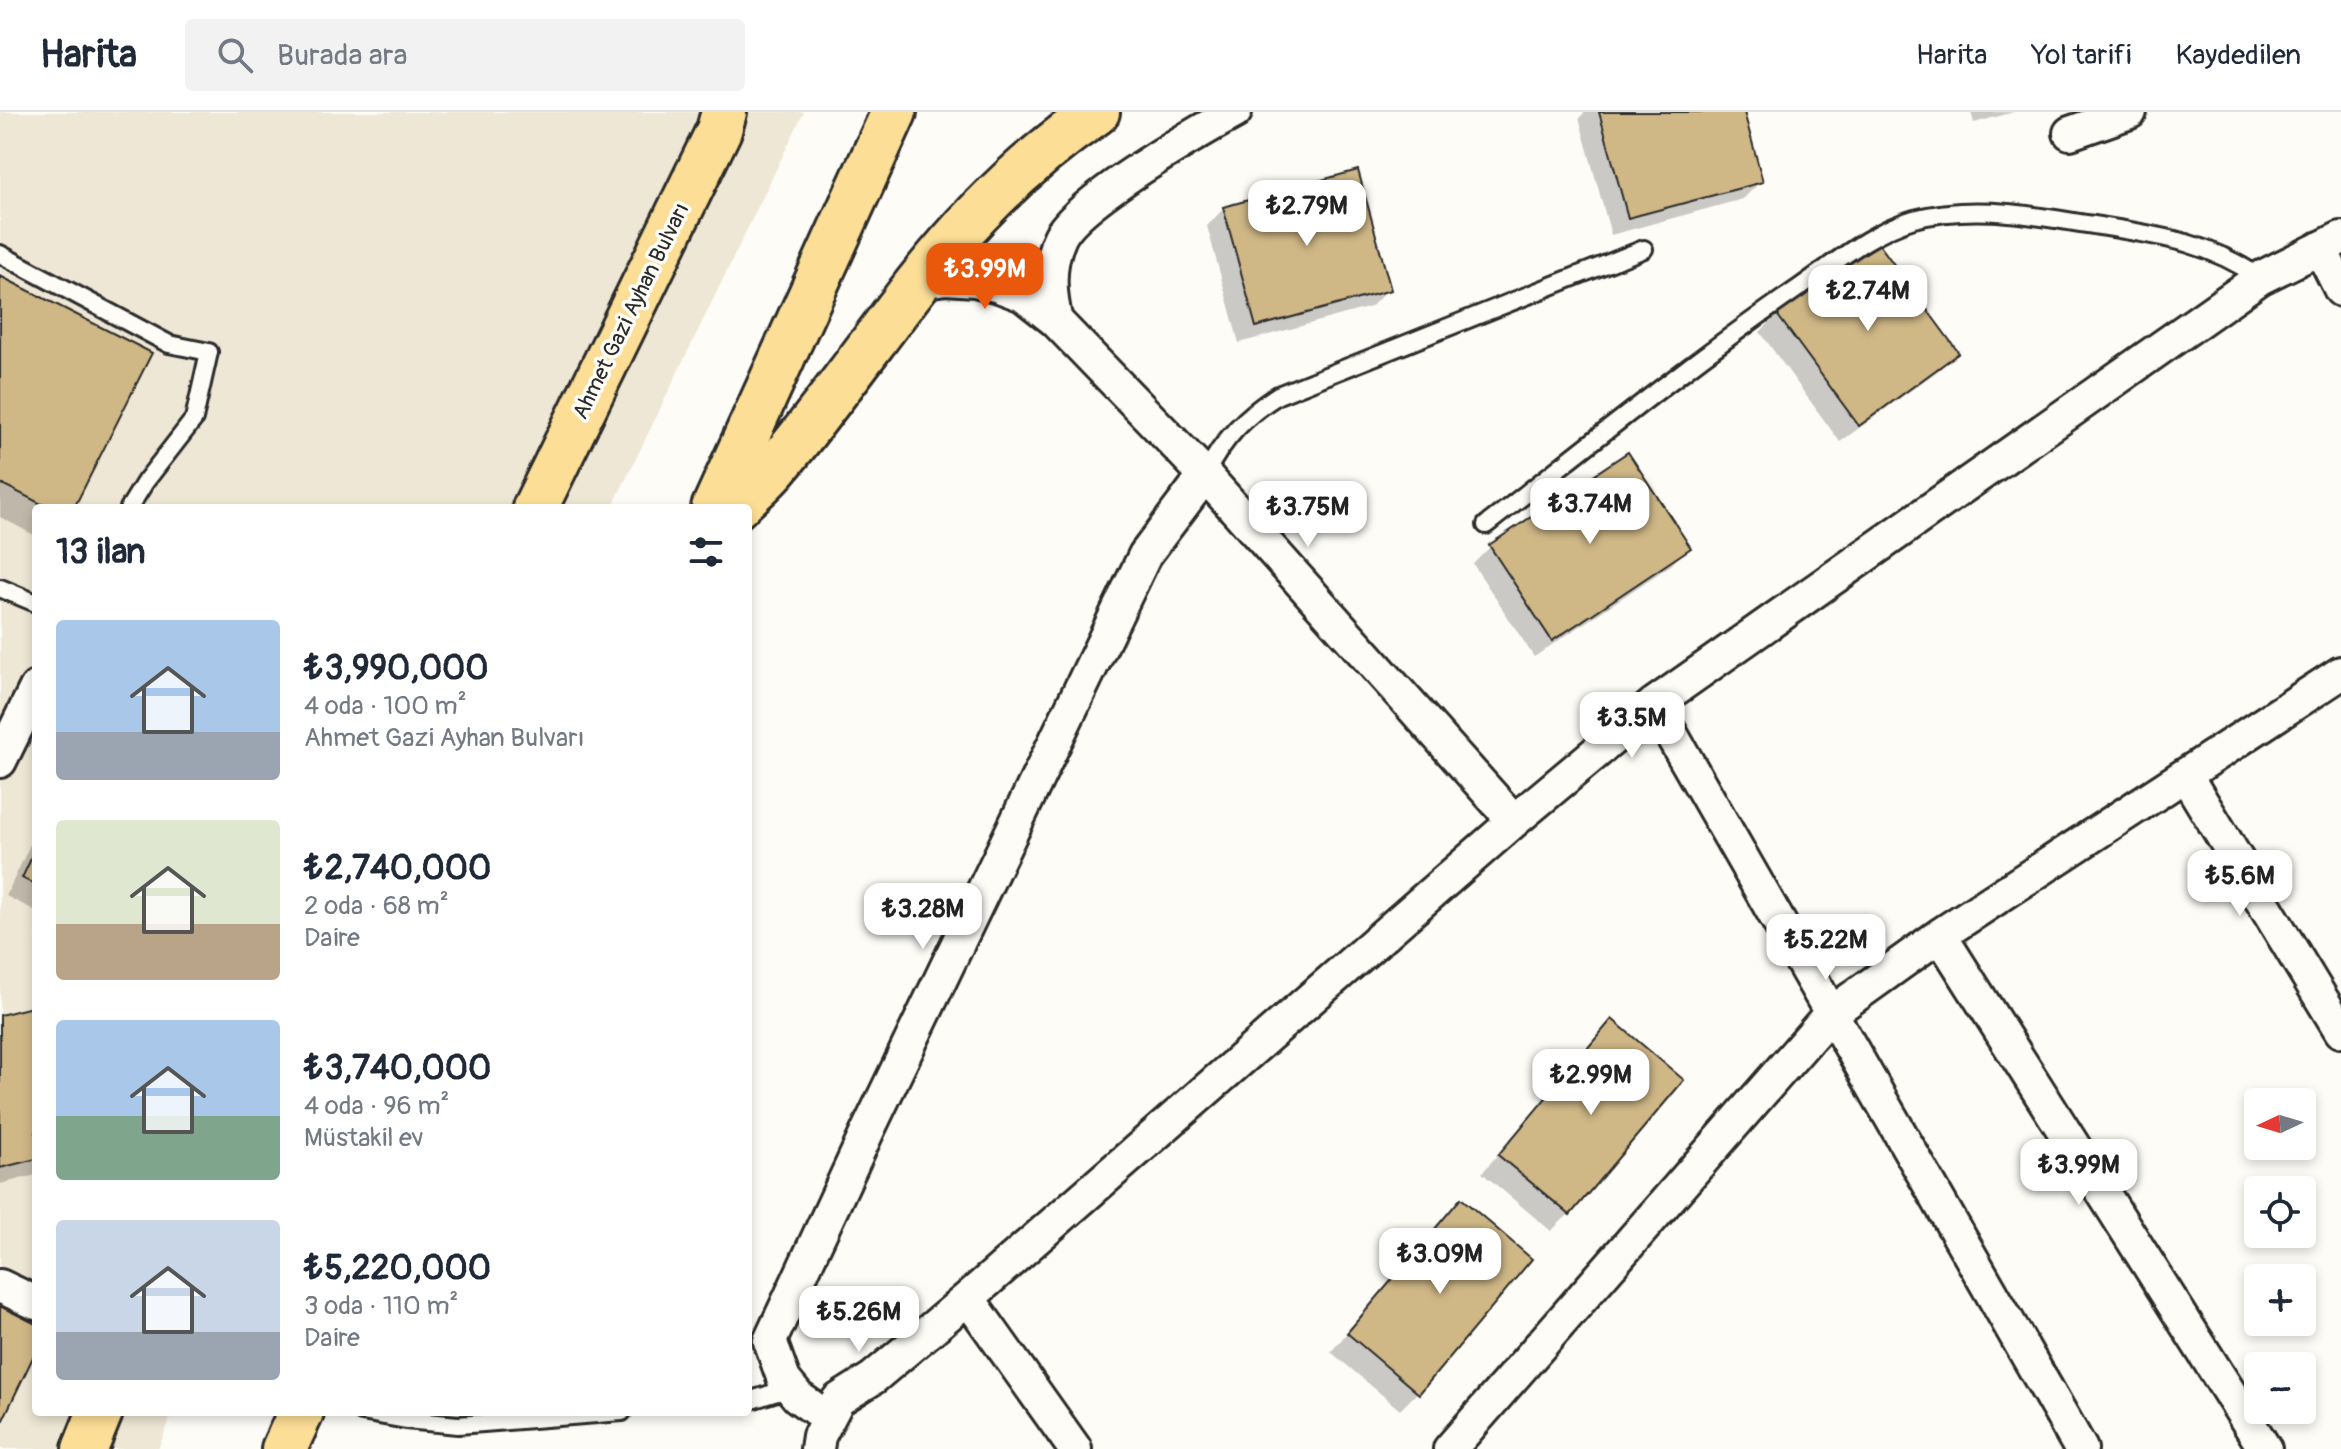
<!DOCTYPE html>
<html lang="tr">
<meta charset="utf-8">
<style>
body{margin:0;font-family:Pangolin,sans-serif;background:#f2f2f3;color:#1f2937;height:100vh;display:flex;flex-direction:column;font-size:30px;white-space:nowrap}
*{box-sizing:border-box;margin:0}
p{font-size:26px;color:#747a83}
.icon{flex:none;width:44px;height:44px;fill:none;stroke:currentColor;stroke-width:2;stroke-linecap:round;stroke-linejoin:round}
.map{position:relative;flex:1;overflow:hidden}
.panel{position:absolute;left:32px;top:392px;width:720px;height:912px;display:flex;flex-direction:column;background:#fff;border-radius:8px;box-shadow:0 4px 12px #0003}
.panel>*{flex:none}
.needle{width:52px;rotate:266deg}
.tools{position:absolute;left:2244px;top:976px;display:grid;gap:16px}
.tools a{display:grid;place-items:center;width:72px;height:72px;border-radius:8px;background:#fff;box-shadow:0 4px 12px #0003;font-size:40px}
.price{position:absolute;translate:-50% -68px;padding:0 18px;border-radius:16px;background:#fff;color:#222;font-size:26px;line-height:52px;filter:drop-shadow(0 2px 4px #0008)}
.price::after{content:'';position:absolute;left:50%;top:48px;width:24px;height:18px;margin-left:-12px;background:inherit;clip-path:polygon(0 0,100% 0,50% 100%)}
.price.current{background:#ea580c;color:#fff}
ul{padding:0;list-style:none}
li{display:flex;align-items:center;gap:24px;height:200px;padding:0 24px}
li span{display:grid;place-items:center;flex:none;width:224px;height:160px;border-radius:8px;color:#555}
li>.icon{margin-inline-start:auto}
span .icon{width:96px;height:96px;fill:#fffc;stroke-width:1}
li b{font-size:34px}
h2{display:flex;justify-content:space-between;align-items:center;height:96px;padding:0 24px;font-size:34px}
header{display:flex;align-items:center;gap:48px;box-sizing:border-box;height:112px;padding:0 40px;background:#fff;border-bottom:2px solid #e0e1e3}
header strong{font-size:38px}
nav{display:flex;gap:44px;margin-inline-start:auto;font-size:28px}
.search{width:560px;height:72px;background:#f2f2f3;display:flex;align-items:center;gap:20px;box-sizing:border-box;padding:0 28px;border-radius:8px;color:#747a83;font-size:30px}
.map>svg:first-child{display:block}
.built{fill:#efe7d5}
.shadow{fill:#0003}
.building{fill:#cfb786;stroke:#2b2b2b;stroke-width:2}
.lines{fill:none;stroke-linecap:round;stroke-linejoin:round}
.service-casing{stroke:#2b2b2b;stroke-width:22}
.minor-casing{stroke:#2b2b2b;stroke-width:38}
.primary-casing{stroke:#2b2b2b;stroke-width:50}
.service{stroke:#fdfcf7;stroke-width:16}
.minor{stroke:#fdfcf7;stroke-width:32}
.primary{stroke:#fcde96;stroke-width:44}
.labels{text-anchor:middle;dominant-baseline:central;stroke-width:7;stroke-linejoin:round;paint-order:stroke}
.street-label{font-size:22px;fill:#2b2b2b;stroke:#fdfcf7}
</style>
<header>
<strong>Harita</strong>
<div class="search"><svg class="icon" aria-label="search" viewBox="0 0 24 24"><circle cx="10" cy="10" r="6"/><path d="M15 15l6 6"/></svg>Burada ara</div>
<nav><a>Harita</a><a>Yol tarifi</a><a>Kaydedilen</a></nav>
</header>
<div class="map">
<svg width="2341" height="1337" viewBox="0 0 2341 1337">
<rect width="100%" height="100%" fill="#fdfcf7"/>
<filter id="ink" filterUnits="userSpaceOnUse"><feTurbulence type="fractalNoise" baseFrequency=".0125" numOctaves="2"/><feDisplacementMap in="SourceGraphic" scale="16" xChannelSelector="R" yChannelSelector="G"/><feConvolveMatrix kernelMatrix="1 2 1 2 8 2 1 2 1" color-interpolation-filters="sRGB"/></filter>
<g filter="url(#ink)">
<!-- built -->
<path class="built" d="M0,0H804L612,396H36V1300H173L158,1337H0Z"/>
<!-- shadow -->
<path class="shadow" d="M1585,0H1742L1761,69L1743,87L1611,123L1579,6Z
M1971,0H2014L1974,11Z
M1224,96L1388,177L1371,195L1239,231L1207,114Z
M1875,131L1956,241L1939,258L1840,330L1760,220L1777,203Z
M0,166L71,396H36V424L0,405Z
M1490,435H1689L1671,453L1534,545L1473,452Z
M36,720V799L6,784Z
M36,897V1063L0,1072V905Z
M1612,910L1569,1102L1551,1119L1482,1061L1595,927Z
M1461,1089L1530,1147L1417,1281L1400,1298L1331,1240L1443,1106Z"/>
<!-- building -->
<path class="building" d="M1599,0H1744L1763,70L1628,106Z
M1358,58L1391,178L1256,215L1223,95Z
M1876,128L1959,241L1859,314L1776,201Z
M0,164L152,241L74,396H49L0,371Z
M1628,340L1691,436L1552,529L1489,433Z
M36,736V773L22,766Z
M36,894V1047L0,1056V903Z
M1612,907L1684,968L1570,1103L1498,1043Z
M1461,1086L1532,1147L1419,1282L1347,1221Z
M0,1194L36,1212V1239L0,1314Z"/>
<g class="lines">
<!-- service casing -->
<g class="service-casing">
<path id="service" d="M0,142L169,232L209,240L194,307L145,370L129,396
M1205,363C1223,327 1245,304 1278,283L1644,137
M1486,413C1590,332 1692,249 1800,175C1836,150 1872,119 1914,107C1975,91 2033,104 2094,113C2155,123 2208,129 2260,166
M0,476L36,491
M748,1289L790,1276
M362,1300L406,1308L458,1313L622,1300"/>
</g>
<!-- minor casing -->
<g class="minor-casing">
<path id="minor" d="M2070,21L2130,0
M2320,136L2341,178
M918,170L946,166L975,168L999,174L1023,183L1056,209L1205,363L1514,709
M1056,209C1049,181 1047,152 1060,125C1078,89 1196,21 1235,0
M1654,592L2081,1337
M0,649L36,576
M2186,664L2341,919
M1940,823L2265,1337
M0,1174L36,1191
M968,1186L1075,1337
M828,1306L798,1285L784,1268L770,1229L869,1016L1145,443L1205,363
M817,1337L819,1324L838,1288L873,1266L968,1186L1514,709L1654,592L2260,166L2341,126
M1450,1337L1830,902L1940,823L2341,561"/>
</g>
<!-- primary casing -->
<g class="primary-casing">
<path id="primary" d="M535,396L719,18L724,0
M714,396L894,0
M734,396C749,382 765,369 778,353C826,295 870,233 916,173C967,108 1029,46 1097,0
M85,1337L100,1300
M284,1337L301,1300"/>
</g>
<!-- service -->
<use href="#service" class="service"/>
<!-- minor -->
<use href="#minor" class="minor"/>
<!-- primary -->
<use href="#primary" class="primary"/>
</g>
</g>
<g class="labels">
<!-- street labels -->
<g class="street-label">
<text transform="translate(631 199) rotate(-64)">Ahmet Gazi Ayhan Bulvarı</text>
</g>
</g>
</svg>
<div class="tools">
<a><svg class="needle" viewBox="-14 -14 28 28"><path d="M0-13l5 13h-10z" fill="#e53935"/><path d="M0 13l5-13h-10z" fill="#747a83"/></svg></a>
<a><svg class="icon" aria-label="locate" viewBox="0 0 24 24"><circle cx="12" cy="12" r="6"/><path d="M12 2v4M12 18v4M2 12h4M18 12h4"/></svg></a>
<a>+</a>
<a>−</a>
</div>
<b class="price" style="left:1307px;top:136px">₺2.79M</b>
<b class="price current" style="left:985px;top:199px">₺3.99M</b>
<b class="price" style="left:1868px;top:221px">₺2.74M</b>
<b class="price" style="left:1590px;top:434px">₺3.74M</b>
<b class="price" style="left:1308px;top:437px">₺3.75M</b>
<b class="price" style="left:1632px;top:648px">₺3.5M</b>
<b class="price" style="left:2240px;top:806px">₺5.6M</b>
<b class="price" style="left:923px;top:839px">₺3.28M</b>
<b class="price" style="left:1826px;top:870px">₺5.22M</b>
<b class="price" style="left:1591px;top:1005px">₺2.99M</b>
<b class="price" style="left:2079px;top:1095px">₺3.99M</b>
<b class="price" style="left:1440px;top:1184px">₺3.09M</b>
<b class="price" style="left:859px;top:1242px">₺5.26M</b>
<section class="panel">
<h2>13 ilan<svg class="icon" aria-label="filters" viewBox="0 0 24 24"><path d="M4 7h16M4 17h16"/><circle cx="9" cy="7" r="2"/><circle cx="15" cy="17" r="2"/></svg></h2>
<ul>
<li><span style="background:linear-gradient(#a9c7e8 70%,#9aa5b1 0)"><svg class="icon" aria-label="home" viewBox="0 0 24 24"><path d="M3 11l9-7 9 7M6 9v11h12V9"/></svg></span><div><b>₺3,990,000</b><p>4 oda · 100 m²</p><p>Ahmet Gazi Ayhan Bulvarı</p></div></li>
<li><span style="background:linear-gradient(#dfe7d0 65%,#b9a48a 0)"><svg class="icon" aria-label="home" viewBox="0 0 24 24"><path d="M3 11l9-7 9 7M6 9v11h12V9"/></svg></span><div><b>₺2,740,000</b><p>2 oda · 68 m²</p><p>Daire</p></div></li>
<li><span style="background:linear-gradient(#a9c7e8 60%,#7fa58c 0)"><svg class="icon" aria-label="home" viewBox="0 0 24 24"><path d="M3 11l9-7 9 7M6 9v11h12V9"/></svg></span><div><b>₺3,740,000</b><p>4 oda · 96 m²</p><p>Müstakil ev</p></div></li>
<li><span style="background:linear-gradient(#c9d6e8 70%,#9aa5b1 0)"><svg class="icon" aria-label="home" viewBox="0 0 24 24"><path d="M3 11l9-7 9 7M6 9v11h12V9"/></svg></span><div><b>₺5,220,000</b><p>3 oda · 110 m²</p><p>Daire</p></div></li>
</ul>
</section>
</div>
